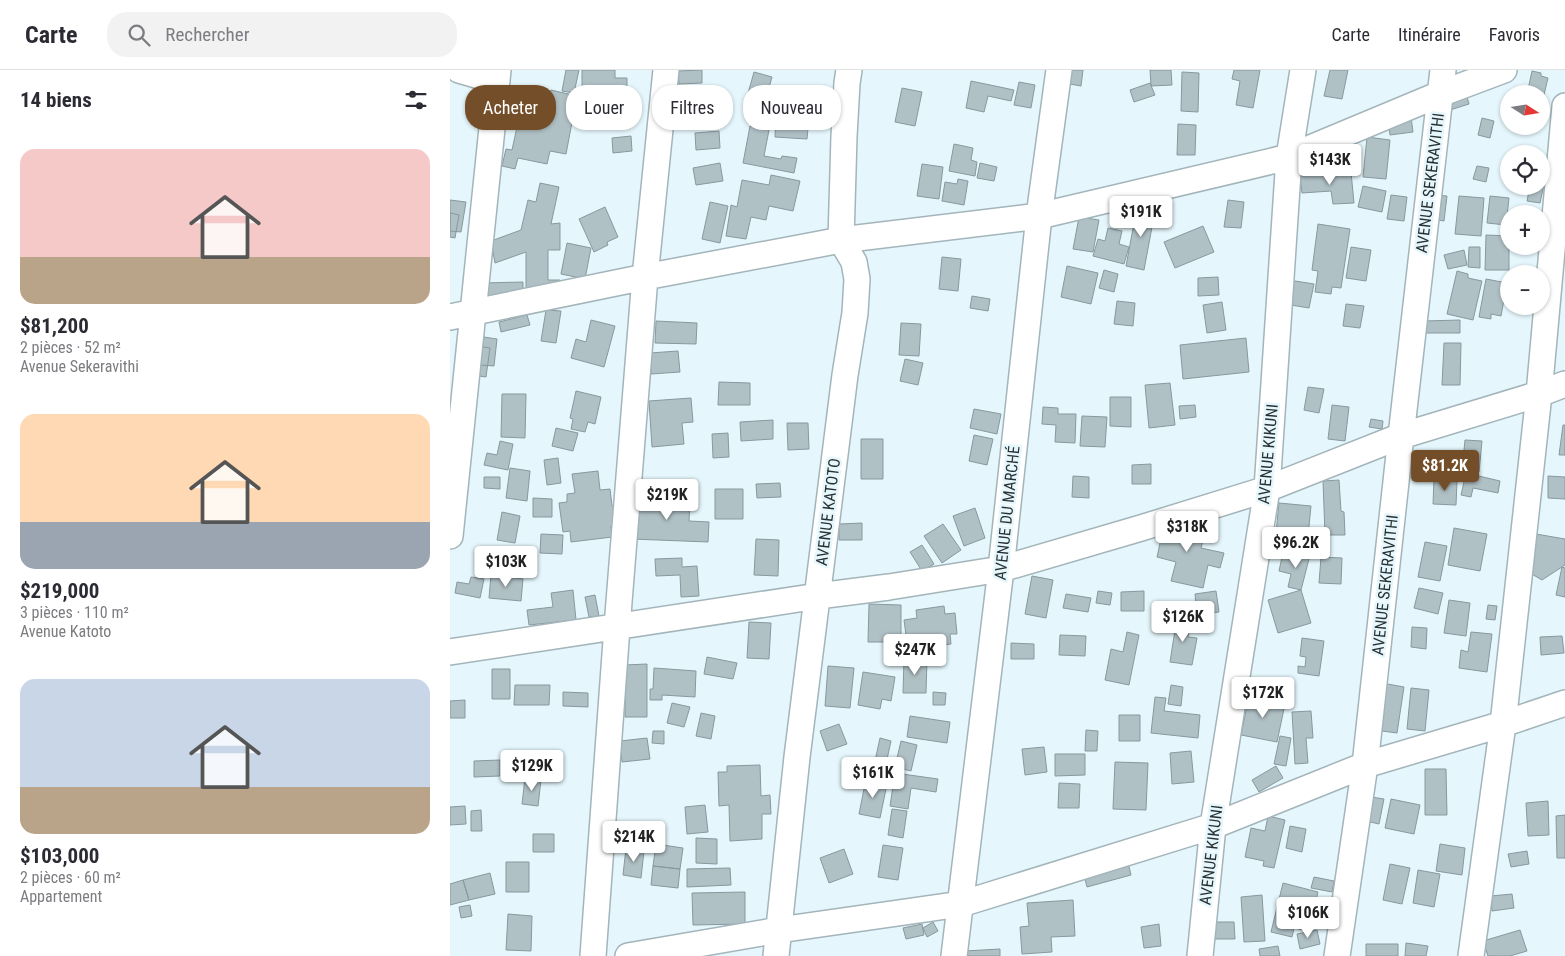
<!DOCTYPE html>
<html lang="fr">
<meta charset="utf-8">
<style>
body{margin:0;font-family:"Roboto Condensed",sans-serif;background:#f2f2f3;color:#2b2b33;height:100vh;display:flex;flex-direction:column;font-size:19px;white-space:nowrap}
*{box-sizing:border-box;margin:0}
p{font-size:16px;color:#7c7c81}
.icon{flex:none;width:28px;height:28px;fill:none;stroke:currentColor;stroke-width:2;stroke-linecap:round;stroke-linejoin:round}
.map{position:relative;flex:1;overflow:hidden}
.side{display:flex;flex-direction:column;background:#fff;width:450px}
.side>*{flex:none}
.hud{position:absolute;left:15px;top:15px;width:475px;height:45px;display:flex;gap:10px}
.needle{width:32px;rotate:102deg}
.controls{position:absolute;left:1050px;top:15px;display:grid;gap:10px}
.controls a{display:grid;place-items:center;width:50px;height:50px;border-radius:50%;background:#fff;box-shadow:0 1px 4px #0004;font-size:25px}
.price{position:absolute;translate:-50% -42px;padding:0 11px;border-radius:5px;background:#fff;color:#222;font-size:16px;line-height:32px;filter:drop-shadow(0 1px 2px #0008)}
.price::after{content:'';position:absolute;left:50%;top:30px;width:15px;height:11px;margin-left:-8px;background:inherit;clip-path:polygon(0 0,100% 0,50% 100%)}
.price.on{background:#734e29;color:#fff}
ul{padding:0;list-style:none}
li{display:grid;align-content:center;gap:10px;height:265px;padding:0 20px}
li span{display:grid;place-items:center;height:155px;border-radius:15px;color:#555}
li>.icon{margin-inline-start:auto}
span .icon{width:90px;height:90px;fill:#fffc;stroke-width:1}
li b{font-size:21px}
h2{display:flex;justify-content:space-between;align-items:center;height:60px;padding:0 20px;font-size:21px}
.chip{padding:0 18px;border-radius:20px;background:#fff;box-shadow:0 1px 4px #0004;font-size:18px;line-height:45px}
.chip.on{background:#734e29;color:#fff}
header{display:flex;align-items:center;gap:30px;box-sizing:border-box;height:70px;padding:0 25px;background:#fff;border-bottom:1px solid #e1e1e2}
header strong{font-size:24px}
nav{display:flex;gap:28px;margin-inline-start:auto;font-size:18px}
.search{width:350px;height:45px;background:#f2f2f3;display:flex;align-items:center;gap:12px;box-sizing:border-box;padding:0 18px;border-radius:20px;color:#7c7c81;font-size:19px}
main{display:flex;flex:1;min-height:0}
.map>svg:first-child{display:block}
.building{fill:#b0c1c6;stroke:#87999d}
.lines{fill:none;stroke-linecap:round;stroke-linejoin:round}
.minor-casing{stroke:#a3b5ba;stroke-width:28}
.minor{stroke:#fff;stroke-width:25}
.labels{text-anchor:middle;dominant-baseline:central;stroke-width:5;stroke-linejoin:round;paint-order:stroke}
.street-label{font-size:16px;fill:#293032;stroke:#e5f7fc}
</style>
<header>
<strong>Carte</strong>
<div class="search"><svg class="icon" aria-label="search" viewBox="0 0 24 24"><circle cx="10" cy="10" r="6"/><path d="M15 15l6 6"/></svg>Rechercher</div>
<nav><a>Carte</a><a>Itinéraire</a><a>Favoris</a></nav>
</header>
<main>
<section class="side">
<h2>14 biens<svg class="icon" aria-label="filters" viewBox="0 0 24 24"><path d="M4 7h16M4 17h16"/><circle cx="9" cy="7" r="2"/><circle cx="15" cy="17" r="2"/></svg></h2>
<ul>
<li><span style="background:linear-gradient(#f6c9c9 70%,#b9a48a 0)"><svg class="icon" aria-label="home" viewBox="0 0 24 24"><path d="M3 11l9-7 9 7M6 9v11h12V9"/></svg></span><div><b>$81,200</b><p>2 pièces · 52 m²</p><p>Avenue Sekeravithi</p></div></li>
<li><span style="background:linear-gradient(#ffd9b3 70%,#9aa5b1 0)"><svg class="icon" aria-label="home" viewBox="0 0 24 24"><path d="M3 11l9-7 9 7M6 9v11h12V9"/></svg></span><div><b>$219,000</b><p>3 pièces · 110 m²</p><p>Avenue Katoto</p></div></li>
<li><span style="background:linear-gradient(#c9d6e8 70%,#b9a48a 0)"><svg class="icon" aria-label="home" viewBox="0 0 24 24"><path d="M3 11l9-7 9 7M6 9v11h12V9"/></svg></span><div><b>$103,000</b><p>2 pièces · 60 m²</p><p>Appartement</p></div></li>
</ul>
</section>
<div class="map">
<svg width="1115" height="886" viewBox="0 0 1115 886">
<rect width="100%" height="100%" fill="#e5f7fc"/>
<!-- building -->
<path class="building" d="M116,0H129L124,23L112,21Z
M132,0H165V8H177V22L132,21Z
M252,0V13L229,14L228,1Z
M616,0H633L631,16L614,13Z
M700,0H721L722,15L701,16Z
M784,0H810L803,38L786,35L790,11L782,9Z
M880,0H898L892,29L874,26Z
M1082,1L1091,3V6L1098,8L1092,33L1091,24H1077Z
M304,2L322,7L315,32L297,27Z
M732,2L749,3L748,42L731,41Z
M521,11L564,20L561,31L538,26L534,42L516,38Z
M569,12L585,15L581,38L564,35Z
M700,13L705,25L684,32L680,20Z
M452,18L472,22L465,56L445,52Z
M101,20L127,26L116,84L100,81L97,94L68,88L65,99L52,96L56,79L62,80L67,57L74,59L79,34L97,37Z
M258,22L276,24L274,49L255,47Z
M1016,23L1019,34L1000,40L997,29Z
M130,26H166V46L131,47Z
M326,45L359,48L357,69L325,67Z
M961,47L963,62L940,65L938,50Z
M1032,48L1044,51L1040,68L1028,65Z
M728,54L746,55L745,85H727Z
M300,56L319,60L314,86L331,89L332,86L347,88L344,103L293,93Z
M269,61L270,78L246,80L245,63Z
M181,66L182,81L163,83L162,68Z
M917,67L940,70L936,109L913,107Z
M885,71H902V97H886Z
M504,74L523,78L521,90L527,92L525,106L499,101Z
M270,93L273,111L246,115L243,98Z
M530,93L547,97L544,111L527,108Z
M472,94L493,97L489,129L467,126Z
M1027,96L1039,98L1036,112L1023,109Z
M901,102L904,133L883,134L881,121L852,123L850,106Z
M321,105L350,111L343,141L319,136L316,150L301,147L296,169L276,166L281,135L287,137L292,110L319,115Z
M508,109L518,111L514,135L492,131L495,112L507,114Z
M1091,109L1095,110L1090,133L1077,131L1080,116H1091Z
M90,113L109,117L101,154L110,153V180H98V210H110L109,219H76V182L45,193L41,171L71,160L78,130L86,132Z
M913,116L936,121L932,142L908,137Z
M941,125L957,127L954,151L937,149Z
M985,125L997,126L994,151L982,149Z
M1009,126L1034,128L1031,166L1005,164Z
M1040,126L1059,128L1056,155L1037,153Z
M0,130L16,132L11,162L0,161Z
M778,130L794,132L791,158L774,157Z
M260,132L278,136L270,173L252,169Z
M155,137L168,167L157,172L158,175L144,182L129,149Z
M687,137L705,141L694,200L676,196Z
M0,143L9,145L5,168L0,167Z
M629,147L649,150L643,182L623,179Z
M868,154L900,159L891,218L882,217L881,224L865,222L868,201L862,200Z
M753,156L764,182L725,198L714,172Z
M658,158L672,161L669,174L679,177L674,194L643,186L648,169L655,171Z
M1036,165L1059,166V200H1035Z
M117,173L141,178L135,209L111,204Z
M901,177L921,180L916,211L896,208Z
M1019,177H1030V198L1018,197Z
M1014,180L1017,195L998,199L994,185Z
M492,187L511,189L508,221L489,219Z
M617,196L648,203L641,234L611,227Z
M654,200L668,204L664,222L649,218Z
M1007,201L1018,204V208L1032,211L1023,250L997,244Z
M768,207L769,225L748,226V208Z
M1036,209L1057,213L1051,246L1041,244V249L1029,247Z
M839,210L864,214L859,238L835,234Z
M73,212V223L32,231L31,213Z
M522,226L540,229L538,241L520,238Z
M667,231L685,233L683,256L664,254Z
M772,232L776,260L757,263L753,235Z
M896,234L914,236L910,258L893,256Z
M96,240L111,241L106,273L91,271Z
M77,245L80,255L51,262L49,252Z
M141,250L165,256L154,297L121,288L126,269L136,272Z
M1010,250V263H974V251Z
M206,251L247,253L246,274L205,273Z
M451,253L471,254L469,286L449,285Z
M34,267L47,269L44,296L30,295Z
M796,268L799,302L733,309L730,275Z
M994,273H1011L1010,315H992Z
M27,276L40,278L36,307L22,305Z
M228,281L230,302L201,304L200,283Z
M455,289L473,293L468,315L450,311Z
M269,312L300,313V335H268Z
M720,313L725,355L699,358L695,315Z
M858,317L874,319L869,343L854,340Z
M126,321L151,327L145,354L138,352L135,362L121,359L123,349L120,348Z
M52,324H76L75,368L51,367Z
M660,327H681V357L660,356Z
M241,328L243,352L232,353L234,374L202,377L199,331Z
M745,335L746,347L730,349L729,336Z
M882,335L899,337L895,371L878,369Z
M593,337L608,338V344H626L625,373L605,372L606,355L592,354Z
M524,339L551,344L547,364L520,358Z
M632,346L657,347L655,377L630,376Z
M921,349L933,351L932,359L919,357Z
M323,350V369L291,371L290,352Z
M337,353H358L359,379L338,380Z
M1113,355H1115V385H1109Z
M106,358L128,363L123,381L102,376Z
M278,363L279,387L263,388L262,364Z
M524,365L543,369L537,395L519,391Z
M411,369H433V409H411Z
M1015,370L1032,371L1029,402L1012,400Z
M50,371L63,374L58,400L34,395L37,383L47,385Z
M108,388L111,413L97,415L94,390Z
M997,390L1010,393L1007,406L994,402Z
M701,394V414H682V395Z
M60,398L80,401L77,431L56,428Z
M148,401L150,420L160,419L162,436H167L170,455L161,456L162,467L121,472L120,461L113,462L109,433L117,432V424L125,423L122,404Z
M1016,403L1050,411L1048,423L1023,418L1021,427L1011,425Z
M623,406L639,407V428L622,427Z
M1098,406L1115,407V429L1098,428Z
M34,407H50V419L34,418Z
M984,409L1007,411L1006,435L983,434Z
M889,410L891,441L894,442L895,465H875L873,411Z
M330,413L331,427L307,428L306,414Z
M265,419H293V449H265Z
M83,428L102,429V447H83Z
M184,428L240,430L239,451L259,452L258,472L182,469Z
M829,433L861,436L858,466L826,463Z
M525,438L535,468L514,476L503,446Z
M52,442L70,446L65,473L47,470Z
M715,451H735L753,455L750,470H753L751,478L774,483L770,498L758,495L753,518L721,511L726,492L707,487Z
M412,453V470H389V454Z
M493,454L511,480L492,493L474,466Z
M1004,458L1037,464L1030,501L998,495Z
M91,464L113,465L112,484L90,483Z
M1086,464L1115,469V495L1092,510L1080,503Z
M306,469L329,470L328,506L304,505Z
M975,472L997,476L990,511L968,507Z
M472,475L484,494L472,501L460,482Z
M847,481L860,485L851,520L838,517L841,504L829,501L832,487L845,490Z
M871,487L892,488L891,514L869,513Z
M232,488V497L247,496L249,526L231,527L230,505L206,506L205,489Z
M1112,497L1115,498V527L1106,525Z
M41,505L73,509L71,531L39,528Z
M582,506L603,510L596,548L575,544Z
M21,507L34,509L30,528L5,523L7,512L19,514Z
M969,518L993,523L988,544L964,538Z
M123,520L126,550L79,555L77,540L103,537L101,523Z
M851,520L861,553L828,563L818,530Z
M648,521L662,523L660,535L646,533Z
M694,521V541H671V522Z
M766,521L769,542L747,545L745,524Z
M616,524L641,528L638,542L613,538Z
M145,525L149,546L139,547L135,527Z
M999,530L1020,533L1016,566L994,563Z
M419,534L451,535V572H418Z
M1038,535L1047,536L1045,550L1036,549Z
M494,536L495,544L505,543L507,564H500L501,574L458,580L454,550L467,548L466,540Z
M727,547L741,549L738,567L747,568L742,595L720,592Z
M299,552L321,553L319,589L297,588Z
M962,557L977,558L976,579L961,577Z
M677,562L689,565L679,615L655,610L661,579L673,582Z
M1021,562L1042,564L1037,602L1009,598L1011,580L1018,582Z
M610,565L636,566L635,586L609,585Z
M1112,566L1114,583L1091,585L1090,567Z
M852,568L874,571L869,606L848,603V596L855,597L856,587L850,586Z
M561,573L584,574V589H561Z
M257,587L287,593L283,609L254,604Z
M454,588L477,589L476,623H453Z
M197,594V647H175V595Z
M378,596L404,598L400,638L375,636Z
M204,598L246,601L245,627L212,625V630H200V619H203Z
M42,599H60V629H42Z
M413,602L445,607L441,631L432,629L430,639L408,635Z
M932,613L954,617L947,663L925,660Z
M65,615H100L99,635H64Z
M721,615L733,617L731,636L718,634Z
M961,618L979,620L975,661L957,659Z
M113,622L138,623V637L113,636Z
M483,622L496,623L495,635H483Z
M799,626L835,634L827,672L791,665Z
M705,627L716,628L714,641L750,645L748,668L701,663Z
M15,630V648H0V631Z
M222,633L240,637L234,657L217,653Z
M861,641L863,668H856L858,693L845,694L842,642Z
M251,643L265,646L261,669L246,666Z
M669,645H690V671H669Z
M460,646L500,652L497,673L457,667Z
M389,654L397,674L377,681L370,661Z
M636,660L648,661L647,681H635Z
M203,661H214V674L202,673Z
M830,666L841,668L836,696L824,694Z
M197,668L200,689L172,692L170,671Z
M430,668L441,671L434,703L439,704L437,714L416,709L418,700H423Z
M451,671L467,675L461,701L445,697Z
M594,677L597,702L575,705L572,679Z
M741,681L744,712L722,714L720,683Z
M605,684H635V705L605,706Z
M50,690V706L24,707V691Z
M665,692L698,693L696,740L663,739Z
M310,695L311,726L320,725L321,744H312V769L280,771L279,735L269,736L268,702H277V696Z
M826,696L833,708L809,722L802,710Z
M975,699H996L997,745H975Z
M445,703L488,709L486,722L461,718L458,739L440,736Z
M75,708L91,710L88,736L72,734Z
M416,709L437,714L430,748L409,744Z
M609,713L630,714L629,738H608Z
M921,727L934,729L929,754L916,751Z
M941,729L970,735L964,764L935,758Z
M1098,731L1099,765L1078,766L1076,733Z
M255,735L258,762L237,764L235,737Z
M15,736L16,754L0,755V737Z
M442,739L457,741L453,768L438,765Z
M31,740L32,761H21V741Z
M1115,745V788H1107L1106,746Z
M818,746L835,750L824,798L813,796L814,791L795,787L801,758L815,761Z
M840,756L856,759L852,782L836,778Z
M176,757L195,759L193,773L175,771Z
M83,764H104V782H83Z
M246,768L267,769V794L246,793Z
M206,774L233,778L230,799L203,796Z
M990,774L1015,778L1012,805L986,801Z
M433,775L453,778L448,810L428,807Z
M176,778L194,781L191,808L173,805Z
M394,779L403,804L379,813L370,788Z
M1077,781L1079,794L1061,797L1058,784Z
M677,788L681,805L637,817L633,801Z
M56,792H79V822H56Z
M940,794L960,798L952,834L933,830Z
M203,796L230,799L228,818L201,815Z
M280,798L281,815L237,817V799Z
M968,800L990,804L984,837L963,833Z
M40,803L45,824L19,830L13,810Z
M864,807L884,811L882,822L861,818Z
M13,810L19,830L0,835V814Z
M833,813L868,822L858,861L844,858L842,867L821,862Z
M295,822V854L243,855L242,823Z
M1062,824L1064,838L1042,841L1041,826Z
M812,825L815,871L794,872L791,827Z
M623,830L625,866L601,867L602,882L572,884L570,857L579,856L577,833Z
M20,835L22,846L11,848L9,837Z
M58,844L82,846L81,881L56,880Z
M483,852L488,861L477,867L473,858Z
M764,852H784L785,869H764Z
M472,854L474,865L456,869L453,858Z
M709,854L711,876L694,878L691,857Z
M867,860L870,874L850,879L847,864Z
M1070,860L1077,881L1060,886H1038L1033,871Z
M956,873L978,876L976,886H955Z
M916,874H948V886H916Z
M828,876L830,886H810L809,879Z
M550,879V886H516L515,881Z"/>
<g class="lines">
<!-- minor casing -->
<g class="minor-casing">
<path id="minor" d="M9,0L47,11
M0,247L195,207L391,170L589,146L839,87L990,24L1054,0
M0,466L48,0
M0,582L368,526L439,517L551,499L691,458L817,419L951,366L1089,324L1115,314
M143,886L167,557L195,207L216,0
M178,886L329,860L511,834L763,756L915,695L1053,654L1115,633
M326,886L347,687L395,305L405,243L407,209L404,192L391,170L394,66L397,13L399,0
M504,886L551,499L589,146L609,0
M750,886L763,756L817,419L839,87L853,0
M887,886L915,695L951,366L993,0
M1021,886L1053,654L1089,324L1115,36"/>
</g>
<!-- minor -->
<use href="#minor" class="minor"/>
</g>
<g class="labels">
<!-- street labels -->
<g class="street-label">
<text transform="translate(980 113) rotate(-83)">AVENUE SEKERAVITHI</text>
<text transform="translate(818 384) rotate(-85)">AVENUE KIKUNI</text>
<text transform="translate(378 442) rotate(-83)">AVENUE KATOTO</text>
<text transform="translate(557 443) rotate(-84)">AVENUE DU MARCHÉ</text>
<text transform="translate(935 515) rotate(-84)">AVENUE SEKERAVITHI</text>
<text transform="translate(761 785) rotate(-83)">AVENUE KIKUNI</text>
</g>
</g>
</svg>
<div class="controls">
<a><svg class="needle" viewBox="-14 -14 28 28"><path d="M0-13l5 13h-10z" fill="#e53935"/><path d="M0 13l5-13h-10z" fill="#7c7c81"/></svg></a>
<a><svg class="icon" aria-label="locate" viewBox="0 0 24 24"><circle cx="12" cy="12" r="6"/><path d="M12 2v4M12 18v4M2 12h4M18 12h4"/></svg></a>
<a>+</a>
<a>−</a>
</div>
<b class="price" style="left:880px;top:116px">$143K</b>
<b class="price" style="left:691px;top:168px">$191K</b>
<b class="price on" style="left:995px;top:422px">$81.2K</b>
<b class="price" style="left:217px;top:451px">$219K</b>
<b class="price" style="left:737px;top:483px">$318K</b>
<b class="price" style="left:846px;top:499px">$96.2K</b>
<b class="price" style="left:56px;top:518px">$103K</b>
<b class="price" style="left:733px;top:573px">$126K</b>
<b class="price" style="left:465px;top:606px">$247K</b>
<b class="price" style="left:813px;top:649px">$172K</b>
<b class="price" style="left:82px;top:722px">$129K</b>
<b class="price" style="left:423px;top:729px">$161K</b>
<b class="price" style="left:184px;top:793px">$214K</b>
<b class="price" style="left:858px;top:869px">$106K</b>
<div class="hud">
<a class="chip on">Acheter</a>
<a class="chip">Louer</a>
<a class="chip">Filtres</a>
<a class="chip">Nouveau</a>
</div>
</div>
</main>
